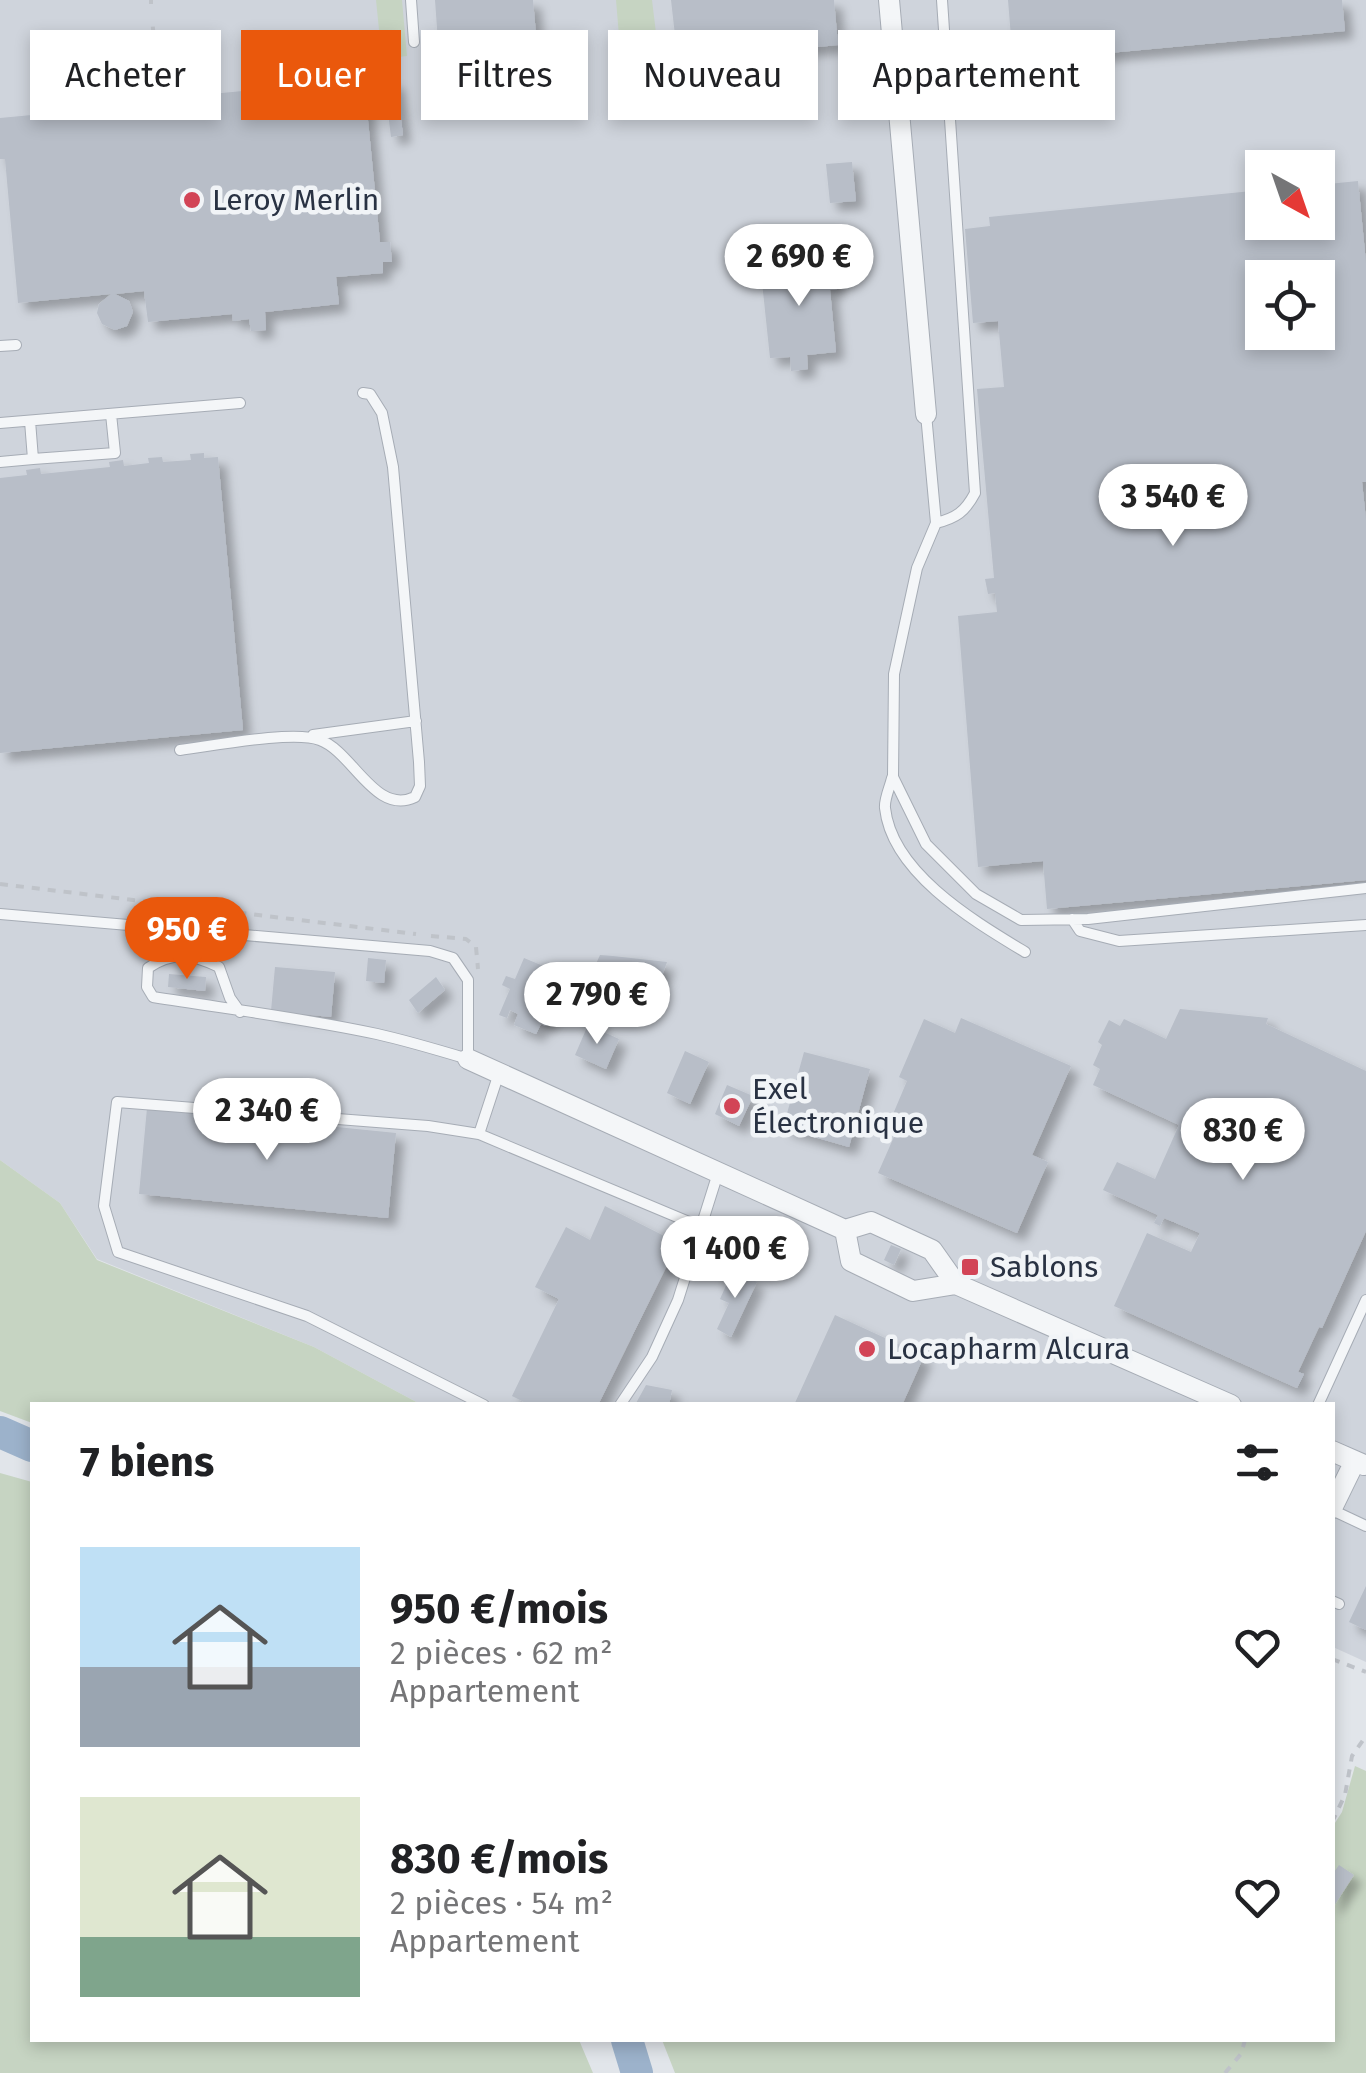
<!DOCTYPE html>
<html lang="fr">
<meta charset="utf-8">
<style>
body{margin:0;font-family:"Fira Sans",sans-serif;background:#f2f2f2;color:#202124;height:100vh;display:flex;flex-direction:column;font-size:38px;white-space:nowrap}
*{box-sizing:border-box;margin:0}
p{font-size:32px;color:#757577}
.icon{flex:none;width:55px;height:55px;fill:none;stroke:currentColor;stroke-width:2;stroke-linecap:round;stroke-linejoin:round}
.map{position:relative;flex:1;overflow:hidden}
.details{position:absolute;left:30px;top:1402px;width:1305px;height:640px;display:flex;flex-direction:column;background:#fff;border-radius:0px;box-shadow:0 5px 15px #0003}
.details>*{flex:none}
.banner{position:absolute;left:30px;top:30px;width:1308px;height:90px;display:flex;gap:20px}
.needle{width:65px;rotate:140deg}
.controls{position:absolute;left:1245px;top:150px;display:grid;gap:20px}
.controls a{display:grid;place-items:center;width:90px;height:90px;border-radius:0px;background:#fff;box-shadow:0 5px 15px #0003;font-size:50px}
.price{position:absolute;translate:-50% -85px;padding:0 22px;border-radius:35px;background:#fff;color:#222;font-size:32px;line-height:65px;filter:drop-shadow(0 2px 5px #0008)}
.price::after{content:'';position:absolute;left:50%;top:60px;width:30px;height:22px;margin-left:-15px;background:inherit;clip-path:polygon(0 0,100% 0,50% 100%)}
.price.current{background:#ea580c;color:#fff}
ul{padding:0;list-style:none}
li{display:flex;align-items:center;gap:30px;height:250px;padding:0 50px}
li span{display:grid;place-items:center;flex:none;width:280px;height:200px;border-radius:0px;color:#555}
li>.icon{margin-inline-start:auto}
span .icon{width:120px;height:120px;fill:#fffc;stroke-width:1}
li b{font-size:42px}
h2{display:flex;justify-content:space-between;align-items:center;height:120px;padding:0 50px;font-size:42px}
.chip{padding:0 35px;border-radius:0px;background:#fff;box-shadow:0 5px 15px #0003;font-size:35px;line-height:90px}
.chip.current{background:#ea580c;color:#fff}
.map>svg:first-child{display:block}
.built{fill:#cfd4dc;fill-rule:evenodd}
.green{fill:#c6d4c2}
.lines{fill:none;stroke-linecap:round;stroke-linejoin:round}
.river{stroke:#9cb2cb;stroke-width:32}
.building{fill:#b8bec8;fill-rule:evenodd;filter:url(#shadow)}
.service-casing{stroke:#a6acb5;stroke-width:12}
.minor-casing{stroke:#a6acb5;stroke-width:22}
.path{stroke:#bfc3c9;stroke-width:4;stroke-dasharray:8 8;stroke-linecap:butt}
.service{stroke:#f4f6f8;stroke-width:10}
.minor{stroke:#f4f6f8;stroke-width:20}
.poi-dot{fill:#d24456;stroke:#f1f4f7;stroke-width:4}
.labels{text-anchor:middle;dominant-baseline:central;stroke-width:9;stroke-linejoin:round;paint-order:stroke}
.poi-label{font-size:30px;fill:#293243;stroke:#f1f4f7;text-anchor:start}
</style>
<div class="map">
<svg width="1366" height="2073" viewBox="0 0 1366 2073">
<defs>
<filter id="shadow"><feDropShadow dx="8" dy="8" stdDeviation="5" flood-color="#0004"/></filter>
</defs>
<rect width="100%" height="100%" fill="#e1e5ea"/>
<!-- built -->
<path class="built" d="M0,0H1366V1662L1333,1647L1332,1405H422L314,1347L97,1259L60,1203L0,1160ZM1262,168H1318V222H1262ZM1262,278H1318V332H1262Z"/>
<!-- green -->
<path class="green" d="M376,0H402L407,56L382,59Z
M616,0H652L656,33L619,36Z
M0,1160L60,1203L97,1260L314,1347L422,1405H32V1423L0,1411Z
M0,1473L32,1482V2040H579L593,2073H0Z
M1355,1766L1366,1771V2073H675L662,2040H1332L1333,1826L1342,1812Z"/>
<g class="lines">
<!-- river -->
<path class="river" d="M0,1432L32,1446
M627,2040L637,2073"/>
</g>
<!-- building -->
<path class="building" d="M435,0H533L536,34L438,42Z
M671,0H834L838,45L707,58L706,50L677,53Z
M1008,0H1342L1345,31L1013,62Z
M364,80L380,242H390L392,262H383V273L336,277L339,304L265,312L266,330L251,331L249,319L233,321L232,314L148,322L144,291L115,294L129,301L133,312L127,326L115,330L102,324L97,313L99,304L111,294L18,303L5,159H0V118L106,108V103L127,102L128,109L158,106V99L285,87L286,93L318,91V83Z
M384,81H396L403,135L391,137Z
M852,162L856,201L830,203L826,164Z
M1358,181L1366,263V482H1362L1366,520V880L1047,909L1043,861L978,867L958,616L997,612L995,593L988,594L985,579L994,578L977,389L1004,387L998,321L973,323L965,229L990,226L989,217L1262,190V222H1318V185ZM1262,278H1318V332H1262Z
M834,257L837,289L830,290L836,352L807,355L808,369L791,371L790,357L770,358L760,263Z
M204,453V458L218,457L243,730L0,753V478L27,475L26,470L40,468L41,474L110,467L109,462L123,460L124,466L149,463L148,458L162,457L163,462L191,460L190,454Z
M600,955L613,956L667,962L662,976L635,970L632,979L639,982L635,994L602,983L591,975Z
M368,958L386,960L384,983L366,981Z
M524,958L553,970L556,963L570,969L546,1026L541,1024L536,1034L514,1025L518,1014L510,1010L507,1018L499,1015L510,989L502,985L506,976L515,979Z
M275,967L335,972L331,1017L271,1011Z
M169,974L206,977L205,991L168,987Z
M436,977L445,990L418,1013L409,1000Z
M1180,1009L1268,1018L1266,1024L1366,1071V1231L1322,1328L1319,1327L1298,1372L1304,1374L1297,1388L1114,1306L1147,1233L1191,1252L1200,1233L1164,1218L1160,1226L1154,1223L1158,1215L1103,1190L1117,1162L1155,1179L1179,1125L1093,1085L1100,1069L1093,1065L1102,1045L1098,1042L1109,1020L1120,1026L1124,1019L1166,1039Z
M961,1018L1071,1066L1032,1155L1048,1162L1017,1233L878,1173L897,1130L888,1126L907,1081L899,1077L924,1019L955,1033Z
M588,1025L619,1039L606,1069L575,1055Z
M685,1051L709,1062L690,1104L667,1093Z
M804,1052L870,1069L849,1147L783,1128Z
M727,1085L753,1096L739,1126L715,1114Z
M147,1108L396,1133L388,1218L139,1194Z
M605,1206L678,1243L598,1405H530L512,1396L559,1299L535,1287L566,1227L590,1240Z
M891,1245L901,1249L894,1265L884,1260Z
M733,1270L757,1282L731,1337L717,1329L729,1303L720,1299Z
M835,1315L924,1356L902,1405H794Z
M646,1385L672,1390L669,1405H635Z
M1366,1586V1630L1349,1622Z
M1339,1865L1354,1875L1332,1909V1875Z"/>
<g class="lines">
<!-- service casing -->
<g class="service-casing">
<path id="service" d="M411,0L414,42
M0,346L16,345
M926,414L936,523L917,568L894,674L893,777L926,844L976,894L1021,920L1088,919L1366,888
M0,423L240,403
M33,459L115,453L111,414
M0,462L33,459L30,421
M936,523C956,518 965,512 975,493L942,0
M313,735L416,721
M180,750C212,746 293,730 320,740C353,752 375,816 415,797L420,786L419,762L393,467L382,413L370,394L363,393
M892,778C890,787 884,799 885,808C892,873 974,921 1025,952
M0,914L430,951L453,958L468,980V1059C438,1050 408,1041 377,1034C303,1018 228,1009 153,997L147,987L148,968C172,951 193,954 219,967L230,998L240,1012
M1072,919L1080,931L1119,941L1366,925
M479,1134L701,1227
M484,1405L307,1316L118,1252L104,1206L117,1102L428,1126L479,1134L499,1073
M620,1405L652,1357L678,1300L718,1173
M1318,1405L1366,1300
M1332,1510L1366,1526
M1332,1601L1339,1604"/>
</g>
<!-- minor casing -->
<g class="minor-casing">
<path id="minor" d="M889,0L926,414
M468,1059L845,1230L871,1222L932,1250L956,1284L1231,1405
M845,1230L851,1261L913,1291L956,1284
M1332,1451L1364,1465
M1332,1508L1355,1461"/>
</g>
<!-- path -->
<path class="path" d="M151,0V4
M117,93L159,88L152,19
M0,884L416,934
M431,936L466,939L476,947L478,969
M1332,1659L1366,1672
M1332,1822L1345,1795L1352,1756L1366,1736
M1225,2073L1241,2054L1245,2040"/>
<!-- service -->
<use href="#service" class="service"/>
<!-- minor -->
<use href="#minor" class="minor"/>
</g>
<!-- markers -->
<g class="poi-dot">
<circle cx="192" cy="200" r="10"/>
<circle cx="732" cy="1106" r="10"/>
<rect x="960" y="1257" width="20" height="20" rx="5"/>
<circle cx="867" cy="1349" r="10"/>
</g>
<g class="labels">
<!-- poi labels -->
<g class="poi-label">
<text x="212" y="200">Leroy Merlin</text>
<text x="752" y="1089">Exel<tspan x="752" dy="34">Électronique</tspan></text>
<text x="990" y="1267">Sablons</text>
<text x="887" y="1349">Locapharm Alcura</text>
</g>
</g>
</svg>
<div class="controls">
<a><svg class="needle" viewBox="-14 -14 28 28"><path d="M0-13l5 13h-10z" fill="#e53935"/><path d="M0 13l5-13h-10z" fill="#757577"/></svg></a>
<a><svg class="icon" aria-label="locate" viewBox="0 0 24 24"><circle cx="12" cy="12" r="6"/><path d="M12 2v4M12 18v4M2 12h4M18 12h4"/></svg></a>
</div>
<b class="price" style="left:799px;top:309px">2 690 €</b>
<b class="price" style="left:1173px;top:549px">3 540 €</b>
<b class="price current" style="left:187px;top:982px">950 €</b>
<b class="price" style="left:597px;top:1047px">2 790 €</b>
<b class="price" style="left:267px;top:1163px">2 340 €</b>
<b class="price" style="left:1243px;top:1183px">830 €</b>
<b class="price" style="left:735px;top:1301px">1 400 €</b>
<div class="banner">
<a class="chip">Acheter</a>
<a class="chip current">Louer</a>
<a class="chip">Filtres</a>
<a class="chip">Nouveau</a>
<a class="chip">Appartement</a>
</div>
<section class="details">
<h2>7 biens<svg class="icon" aria-label="filters" viewBox="0 0 24 24"><path d="M4 7h16M4 17h16"/><circle cx="9" cy="7" r="2"/><circle cx="15" cy="17" r="2"/></svg></h2>
<ul>
<li><span style="background:linear-gradient(#bfe0f5 60%,#9aa5b1 0)"><svg class="icon" aria-label="home" viewBox="0 0 24 24"><path d="M3 11l9-7 9 7M6 9v11h12V9"/></svg></span><div><b>950 €/mois</b><p>2 pièces · 62 m²</p><p>Appartement</p></div><svg class="icon" aria-label="heart" viewBox="0 0 24 24"><path d="M12 20l-8-8c-3-5 5-10 8-4 3-6 11-1 8 4z"/></svg></li>
<li><span style="background:linear-gradient(#dfe7d0 70%,#7fa58c 0)"><svg class="icon" aria-label="home" viewBox="0 0 24 24"><path d="M3 11l9-7 9 7M6 9v11h12V9"/></svg></span><div><b>830 €/mois</b><p>2 pièces · 54 m²</p><p>Appartement</p></div><svg class="icon" aria-label="heart" viewBox="0 0 24 24"><path d="M12 20l-8-8c-3-5 5-10 8-4 3-6 11-1 8 4z"/></svg></li>
</ul>
</section>
</div>
